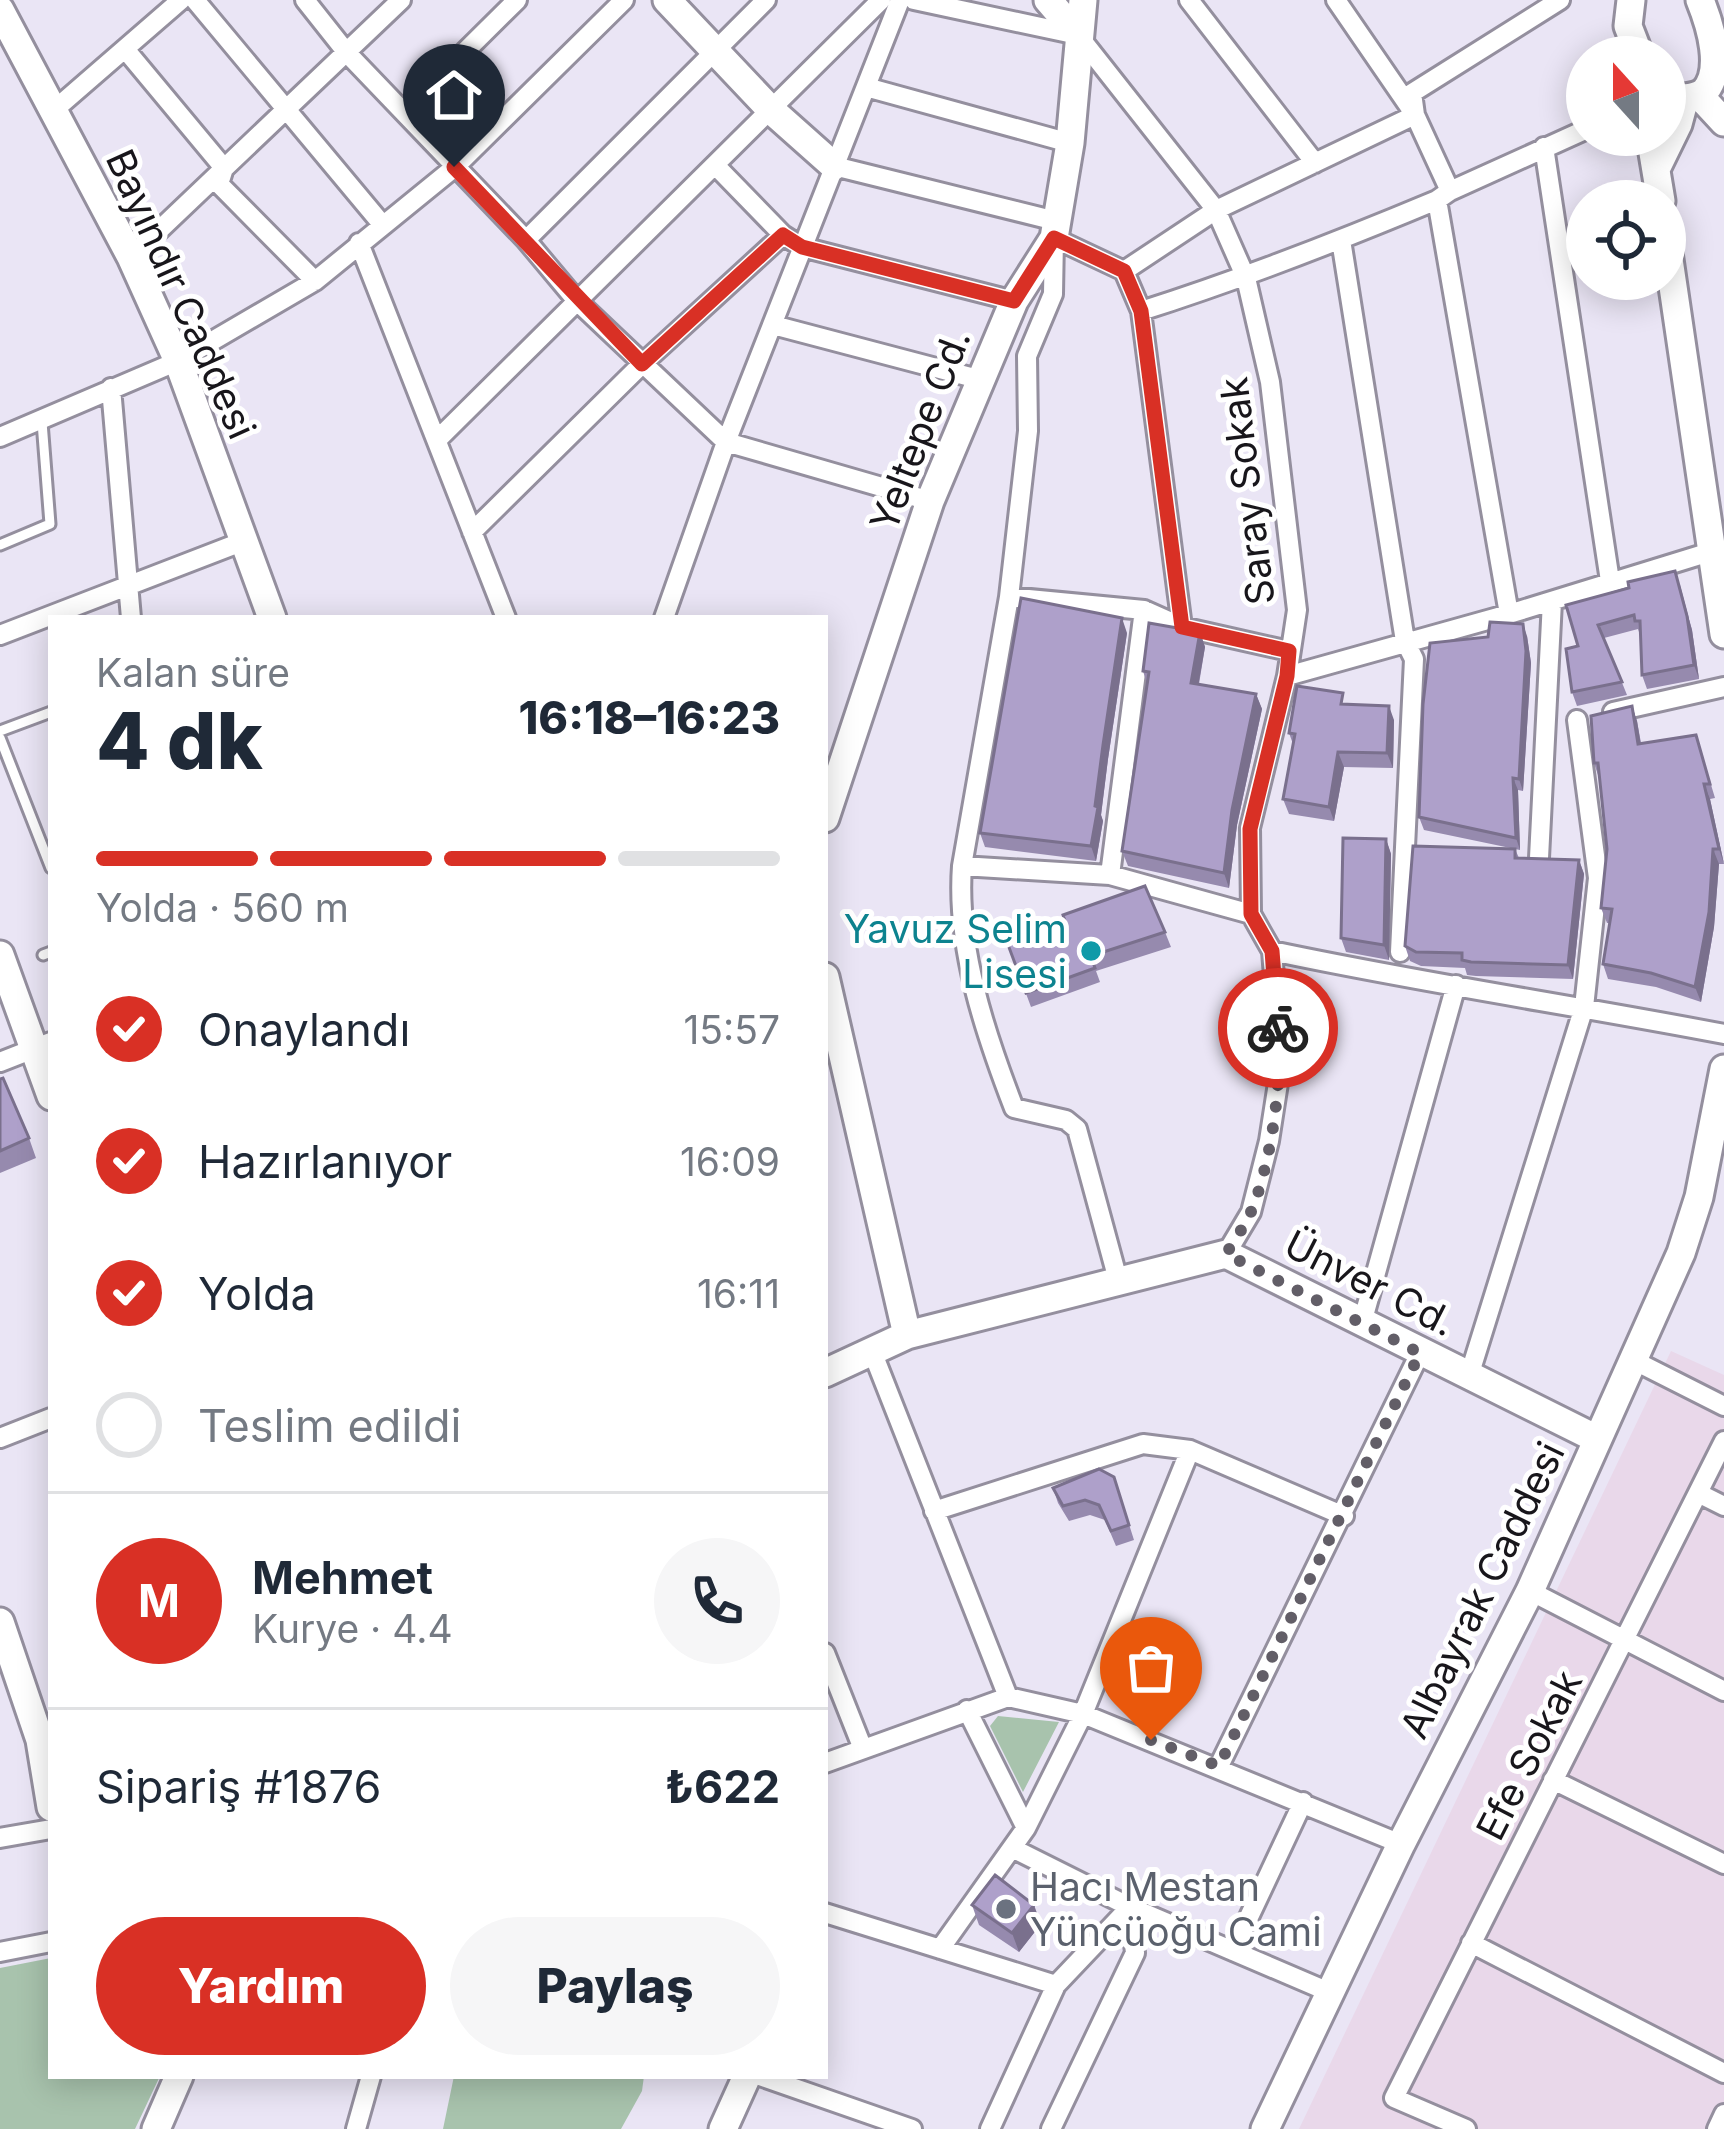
<!DOCTYPE html>
<html lang="tr">
<meta charset="utf-8">
<style>
body{margin:0;font-family:Inter,sans-serif;background:#f6f6f7;color:#1f2937;height:100vh;display:flex;flex-direction:column;font-size:45px;white-space:nowrap}
*{box-sizing:border-box;margin:0}
p{font-size:39px;color:#747a83}
.icon{flex:none;width:66px;height:66px;fill:none;stroke:currentColor;stroke-width:2;stroke-linecap:round;stroke-linejoin:round}
.map{position:relative;flex:1;overflow:hidden}
.details{position:absolute;left:48px;top:615px;width:780px;height:1464px;display:flex;flex-direction:column;background:#fff;border-radius:0px;box-shadow:0 6px 30px #0003}
.details>*{flex:none}
.needle{width:78px;rotate:339deg}
.tools{position:absolute;left:1566px;top:36px;display:grid;gap:24px}
.tools a{display:grid;place-items:center;width:120px;height:120px;border-radius:50%;background:#fff;box-shadow:0 6px 30px #0003;font-size:60px}
.pin{position:absolute;display:grid;place-items:center;width:102px;height:102px;color:#fff;margin:-123px -51px;border-radius:50% 50% 50% 0;rotate:-45deg;box-shadow:0 0 12px #0007}
.pin .icon{rotate:45deg}
.courier{position:absolute;display:grid;place-items:center;width:120px;height:120px;margin:-60px;border:9px solid #d93025;border-radius:50%;background:#fff;color:#222;box-shadow:0 3px 15px #0007}
.headline em{font-style:normal;font-weight:800}
.headline div{display:flex;flex-direction:column-reverse}
.headline{display:flex;align-items:center;justify-content:space-between;height:204px;padding:0 48px}
h1{font-size:78px;font-weight:800;line-height:90px}
.bar{display:grid;grid-template-columns:repeat(4,1fr);gap:18px 12px;align-content:center;height:144px;padding:0 48px}
.bar i{height:15px;border-radius:9px;background:#e0e1e3}
.bar .current{background:#d93025}
.bar p{grid-column:span 4}
.line{display:flex;align-items:center;gap:30px;padding:0 48px;border-top:3px solid #e0e1e3}
.line div{flex:1}
.round{display:grid;place-items:center;flex:none;width:126px;height:126px;border-radius:63px;background:#f6f6f7}
ol{padding:0 48px;list-style:none}
li{display:flex;align-items:center;gap:36px;height:132px}
li p{margin-inline-start:auto}
li .icon{padding:12px;border-radius:50%;background:#d93025;color:#fff;stroke-width:4}
li:last-child{color:#747a83}
li i{width:66px;height:66px;border:6px solid #e0e1e3;border-radius:50%}
.button{display:flex;gap:24px;margin-top:auto;padding:24px 48px}
.button a{flex:1;height:138px;border-radius:72px;background:#d93025;color:#fff;font-size:48px;font-weight:800;line-height:138px;text-align:center}
.button a+a{background:#f6f6f7;color:#1f2937}
.map>svg:first-child{display:block}
</style>
<div class="map">
<svg width="1724" height="2129" viewBox="0 0 1724 2129">
<rect width="100%" height="100%" fill="#eae5f5"/>
<!-- industrial -->
<path fill="#e9d8ea" d="M1671 1351 1724 1375V2129H1299Z"/>
<!-- green -->
<path fill="#a8c3ad" d="M998 1716 1059 1722 1023 1792 990 1726Z
M51 1958V2076H160L135 2129H0V1968Z
M454 2076H644L642 2091 621 2129H443Z"/>
<g fill="none" stroke-linecap="round" stroke-linejoin="round">
<defs>
<path id="lane" d="M0 545 50 524 42 422
M0 731 51 712
M0 738 51 868
M43 955 51 952"/>
<path id="street" d="M195 0 381 223
M305 0 347 53 526 240 577 301 726 442 930 501
M914 0 1078 35 1216 210 1246 278 1270 382 1297 610 1287 676 1250 828 1251 914 1272 951 1281 1064 1269 1141 1251 1212 1226 1254
M1189 0 1315 163
M1336 0 1415 115 1450 191
M125 49 224 168 219 184 315 281
M866 87 1070 143
M53 111 181 0
M404 112 517 0
M1544 147 1610 581
M715 165 783 235 802 247 1014 301
M834 166 1056 221
M1437 200 1509 614
M526 240 766 0
M1341 240 1405 641 1414 659 1400 952
M359 243 506 618
M131 257 401 0
M1124 271 1216 210 1415 115 1412 93 1560 0
M1141 311 1182 627
M773 325 978 379
M111 388 131 618
M0 437 178 361 315 281 455 167 624 0
M437 440 881 0
M472 532 642 364 783 235
M1009 597 1144 610 1182 627 1289 651
M664 618 726 442 900 0
M0 635 244 541
M1287 676 1509 614 1710 552
M1613 712 1724 687
M1539 858 1552 601
M962 866 1110 875 1251 914
M1110 875 1144 610
M1272 951C1422 983 1573 1005 1724 1034
M0 1062 51 1042
M1118 1280 1077 1129 1066 1120 1014 1108C985 1033 956 947 962 866L1009 597 1028 431 1027 356 1053 294 1054 238 1124 271 1141 311C1242 279 1339 241 1437 200L1450 191 1587 129
M1362 1323 1456 985
M872 1351 1008 1697
M1633 1360 1724 1406
M1469 1376 1584 1007 1598 878 1577 720
M0 1438 51 1418
M1698 1493 1724 1506
M934 1511 1143 1444 1190 1450 1344 1516
M1530 1591 1724 1691
M825 1653 863 1749
M967 1710 1026 1828
M825 1763 1008 1697 1083 1714 1401 1844
M1219 1766 1420 1353
M1553 1780 1724 1864
M0 1838 51 1829
M1012 1848 1130 1907 1329 1992
M825 1913 1056 1985
M1471 1943 1724 2073
M940 1949 1026 1828 1083 1714 1190 1450
M1233 1951 1303 1802
M0 1952 51 1942
M760 2076 912 2129
M356 2129 371 2076
M990 2129 1056 1985 1130 1907
M1051 2129 1135 1953 1130 1907
M1466 2129 1394 2098 1724 1441
M1717 2129 1724 2114"/>
<path id="secondary" d="M667 0 770 109 834 166
M1048 0 1078 35
M1631 0 1628 26 1640 57
M0 10 131 257 178 361 272 618
M1665 93C1679 99 1691 100 1704 92 1724 71 1711 27 1700 0
M1699 95 1724 122
M1650 135 1661 201
M1656 169 1678 124 1685 98
M1665 232 1724 634
M825 818 930 501 1014 301 1054 238 1070 143 1083 0
M0 955 51 1096
M825 977 907 1335
M825 1373 907 1335 1226 1254 1597 1439
M0 1622 40 1740 51 1807
M156 2129 179 2076
M723 2129 747 2076
M1265 2129 1401 1844 1530 1591 1681 1253 1699 1197 1724 1069"/>
</defs>
<!-- lane casing -->
<use href="#lane" stroke="#948f9e" stroke-width="15"/>
<!-- street casing -->
<use href="#street" stroke="#948f9e" stroke-width="24"/>
<!-- secondary casing -->
<use href="#secondary" stroke="#948f9e" stroke-width="33"/>
<!-- lane -->
<use href="#lane" stroke="#fff" stroke-width="9"/>
<!-- street -->
<use href="#street" stroke="#fff" stroke-width="18"/>
<!-- secondary -->
<use href="#secondary" stroke="#fff" stroke-width="27"/>
</g>
<!-- wall -->
<path fill="#968aae" d="M1680 585 1692 630 1699 679 1647 689 1642 675 1640 635 1638 629 1604 638 1627 695 1577 706 1572 692 1578 646 1566 605Z
M1200 632 1205 647 1199 684 1256 694 1262 709 1237 825 1229 888 1128 866 1122 851 1147 684 1143 671Z
M1127 633 1108 759 1101 815 1103 821 1096 861 985 847 980 833Z
M1527 636 1531 663 1523 791 1518 790 1520 850 1424 830 1419 817Z
M1347 704 1394 720 1393 768 1344 767 1334 821 1289 814 1283 799 1293 744 1289 733Z
M1632 706 1637 721 1641 743 1696 735 1715 798 1710 799 1724 864H1719L1714 927 1701 1002 1656 987 1608 979 1603 964 1609 923H1607L1601 908 1607 849 1599 778 1594 763Z
M1386 839 1391 854 1389 960 1346 952 1341 938Z
M1515 849 1519 858 1579 860 1584 874 1573 979 1476 976 1467 975 1465 968 1421 966 1410 961 1405 946Z
M1165 932 1171 947 1096 971 1100 982 1031 1007 1007 942Z
M0 1079 29 1138 36 1158 0 1173Z
M1114 1477 1134 1540 1116 1546 1105 1520 1090 1515 1069 1521 1058 1503 1053 1488Z
M972 1905 1041 1924 1019 1952 979 1925Z"/>
<!-- shaded-wall -->
<path fill="#7a708d" d="M1675 571 1692 630 1699 679 1694 665Z
M1122 618 1127 633 1108 759 1101 815 1103 821 1096 861 1091 846 1095 806Z
M1523 624 1527 636 1531 663 1523 791 1519 779Z
M1200 632 1205 647 1196 698 1191 683Z
M1256 694 1262 709 1237 825 1229 888 1224 873 1232 810Z
M1389 706 1394 720 1393 768 1387 753Z
M1632 706 1637 721 1643 758 1638 744Z
M1338 752 1344 767 1334 821 1329 807Z
M1513 778 1518 790 1520 850 1516 838Z
M1704 784 1710 799 1724 864 1719 849Z
M1386 839 1391 854 1389 960 1384 945Z
M1713 849 1719 864 1714 927 1701 1002 1695 987Z
M1579 860 1584 874 1573 979 1568 965Z
M1034 1905 1041 1924 1019 1952 1012 1933Z"/>
<!-- building -->
<path fill="#aea0ca" stroke="#7a708d" stroke-width="3" d="M1675 571 1687 616 1694 665 1642 675 1640 621H1635L1634 615 1598 625 1622 682 1572 692 1566 649 1578 646 1566 605 1629 588 1628 582Z
M1021 598 1122 618 1103 745 1095 806 1098 807 1091 846 980 833Z
M1490 622 1523 624 1526 651 1519 779 1513 778 1516 838 1419 817 1423 704 1430 643 1488 637Z
M1149 623 1200 632 1191 683 1256 694 1232 810 1224 873 1122 851 1149 672 1143 671Z
M1297 686 1343 693 1341 704 1389 706 1387 753 1338 752 1329 807 1283 799 1295 734 1289 733Z
M1632 706 1638 744 1696 735 1710 784H1704L1719 849H1713L1709 912 1695 987 1651 973 1603 964 1612 909 1601 908 1607 849 1598 763H1594L1591 716Z
M1343 838 1386 839 1384 945 1341 938Z
M1413 846 1515 849V858L1579 860 1568 965 1471 962 1462 960V953L1416 952 1405 946Z
M1145 886 1165 932 1091 956 1095 968 1026 993 1007 942 1065 921 1063 915Z
M3 1078 29 1138 0 1151V1079Z
M1099 1469 1114 1477 1129 1525 1111 1531 1099 1505 1085 1500 1063 1506 1053 1488Z
M995 1875 1034 1905 1012 1933 972 1905Z"/>
<g fill="none" stroke-linecap="round" stroke-linejoin="round">
<!-- done -->
<path stroke="#625e67" stroke-width="12" stroke-dasharray="0 21.6" d="M1151 1740 1219 1766 1420 1353 1226 1254C1234 1241 1244 1227 1250 1214 1271 1167 1283 1078 1278 1028"/>
<!-- route -->
<path stroke="#d93025" stroke-width="15" d="M454 167 642 364 783 235 802 247 1014 301 1054 238 1124 271 1141 311 1182 627 1289 651 1287 676 1250 829 1251 914 1272 951 1278 1028"/>
</g>
<!-- markers -->
<circle fill="#0f9aa8" stroke="#fff" stroke-width="4.5" cx="1091" cy="951" r="12"/>
<circle fill="#6b7280" stroke="#fff" stroke-width="4.5" cx="1006" cy="1909" r="12"/>
<g text-anchor="middle" stroke-width="10" stroke-linejoin="round" paint-order="stroke">
<!-- street labels -->
<g font-size="39" fill="#18161b" stroke="#fff">
<text transform="translate(181 294) rotate(66)" y="14">Bayındır Caddesi</text>
<text transform="translate(920 430) rotate(-69)" y="14">Yeltepe Cd.</text>
<text transform="translate(1247 491) rotate(-97)" y="14">Saray Sokak</text>
<text transform="translate(1370 1283) rotate(27)" y="14">Ünver Cd.</text>
<text transform="translate(1482 1590) rotate(-64)" y="14">Albayrak Caddesi</text>
<text transform="translate(1529 1755) rotate(-63)" y="14">Efe Sokak</text>
</g>
<!-- culture labels -->
<g font-size="39" fill="#0d838f" stroke="#fff" text-anchor="end">
<text x="1067" y="943">Yavuz Selim<tspan x="1067" dy="45">Lisesi</tspan></text>
</g>
<!-- worship labels -->
<g font-size="39" fill="#5b616d" stroke="#fff" text-anchor="start">
<text x="1030" y="1901">Hacı Mestan<tspan x="1030" dy="45">Yüncüoğu Cami</tspan></text>
</g>
</g>
</svg>
<div class="tools">
<a><svg class="needle" viewBox="-14 -14 28 28"><path d="M0-13l5 13h-10z" fill="#e53935"/><path d="M0 13l5-13h-10z" fill="#747a83"/></svg></a>
<a><svg class="icon" aria-label="locate" viewBox="0 0 24 24"><circle cx="12" cy="12" r="6"/><path d="M12 2v4M12 18v4M2 12h4M18 12h4"/></svg></a>
</div>
<div class="pin" style="left:1151px;top:1740px;background:#ea580c"><svg class="icon" aria-label="bag" viewBox="0 0 24 24"><path d="M5 8h14l-1 12H6zM9 8a3 3 0 0 1 6 0"/></svg></div>
<div class="pin" style="left:454px;top:167px;background:#1f2937"><svg class="icon" aria-label="home" viewBox="0 0 24 24"><path d="M3 11l9-7 9 7M6 9v11h12V9"/></svg></div>
<div class="courier" style="left:1278px;top:1028px"><svg class="icon" aria-label="bike" viewBox="0 0 24 24"><circle cx="6" cy="16" r="4"/><circle cx="18" cy="16" r="4"/><path d="M6 16l4-8h5l3 8M10 8l3 8H6M13 5h3"/></svg></div>
<section class="details">
<div class="headline"><div><h1>4 dk</h1><p>Kalan süre</p></div><em>16:18–16:23</em></div>
<div class="bar"><i class="current"></i><i class="current"></i><i class="current"></i><i></i><p>Yolda · 560 m</p></div>
<ol>
<li><svg class="icon" aria-label="check" viewBox="0 0 24 24"><path d="M5 12l5 5 9-10"/></svg>Onaylandı<p>15:57</p></li>
<li><svg class="icon" aria-label="check" viewBox="0 0 24 24"><path d="M5 12l5 5 9-10"/></svg>Hazırlanıyor<p>16:09</p></li>
<li><svg class="icon" aria-label="check" viewBox="0 0 24 24"><path d="M5 12l5 5 9-10"/></svg>Yolda<p>16:11</p></li>
<li><i></i>Teslim edildi</li>
</ol>
<div class="line" style="height:216px"><b class="round" style="background:#d93025;color:#fff">M</b><div><b>Mehmet</b><p>Kurye · 4.4</p></div><a class="round"><svg class="icon" aria-label="phone" viewBox="0 0 24 24"><path d="M5 4h4l2 5-3 2q2 4 5 5l2-3 5 2v4C11 20 4 13 5 4z"/></svg></a></div>
<div class="line" style="height:156px"><div>Sipariş #1876</div><b>₺622</b></div>
<div class="button"><a>Yardım</a><a>Paylaş</a></div>
</section>
</div>
